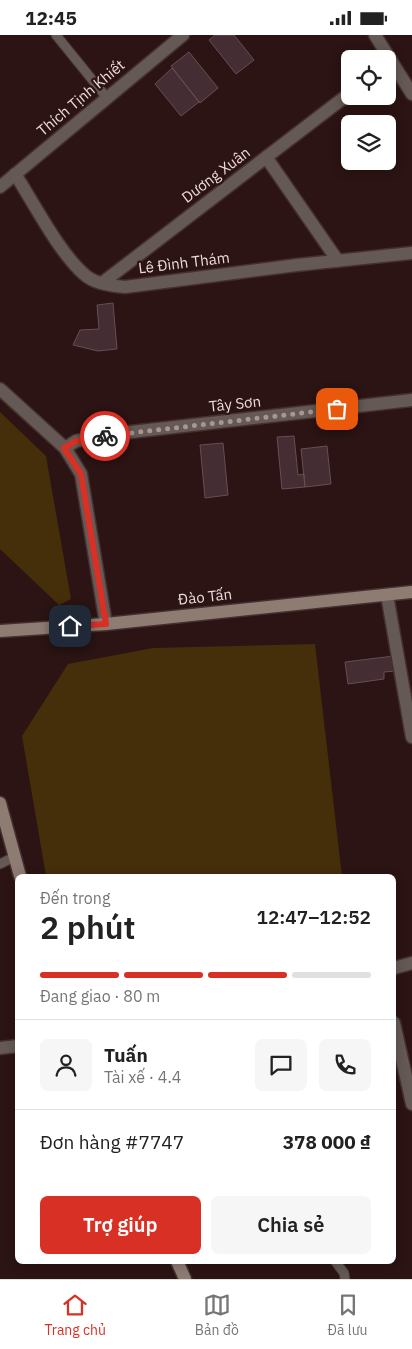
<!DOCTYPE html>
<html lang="vi">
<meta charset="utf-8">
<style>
body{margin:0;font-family:"IBM Plex Sans",sans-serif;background:#f6f6f6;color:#222;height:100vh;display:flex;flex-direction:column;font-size:19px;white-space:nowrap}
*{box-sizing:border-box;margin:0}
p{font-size:16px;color:#767676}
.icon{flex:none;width:28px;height:28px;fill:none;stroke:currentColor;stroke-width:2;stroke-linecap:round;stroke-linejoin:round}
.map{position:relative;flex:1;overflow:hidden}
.sheet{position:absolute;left:15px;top:839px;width:381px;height:390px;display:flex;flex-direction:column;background:#fff;border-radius:8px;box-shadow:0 2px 12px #0003}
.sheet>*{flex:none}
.fabs{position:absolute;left:341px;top:15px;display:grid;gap:10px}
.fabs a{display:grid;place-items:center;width:55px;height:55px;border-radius:8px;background:#fff;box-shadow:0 2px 12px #0003;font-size:25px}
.pin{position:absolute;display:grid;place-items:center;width:42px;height:42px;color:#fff;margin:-21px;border-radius:10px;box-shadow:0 2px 8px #0006}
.courier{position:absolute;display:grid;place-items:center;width:50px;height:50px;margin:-25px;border:4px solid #d93025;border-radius:50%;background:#fff;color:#222;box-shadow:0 1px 6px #0007}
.head em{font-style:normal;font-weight:600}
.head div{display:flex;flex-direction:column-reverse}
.head{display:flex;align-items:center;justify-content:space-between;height:85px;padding:0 25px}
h1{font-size:32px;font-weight:600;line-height:38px}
.bar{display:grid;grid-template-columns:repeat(4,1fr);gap:8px 5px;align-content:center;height:60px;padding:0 25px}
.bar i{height:6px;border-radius:4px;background:#e0e0e0}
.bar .on{background:#d93025}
.bar p{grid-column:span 4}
.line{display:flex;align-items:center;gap:12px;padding:0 25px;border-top:1px solid #e0e0e0}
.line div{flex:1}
.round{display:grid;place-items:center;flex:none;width:52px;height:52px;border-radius:8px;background:#f6f6f6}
.primary-button{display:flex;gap:10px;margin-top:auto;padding:10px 25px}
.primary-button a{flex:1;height:58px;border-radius:8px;background:#d93025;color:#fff;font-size:20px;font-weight:600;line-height:58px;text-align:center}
.primary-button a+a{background:#f6f6f6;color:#222}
.status{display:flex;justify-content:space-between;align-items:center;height:35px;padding:0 25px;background:#fff;direction:ltr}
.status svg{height:14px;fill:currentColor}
.tabs{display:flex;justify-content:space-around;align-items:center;height:70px;border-top:1px solid #e0e0e0;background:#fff;font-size:14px;color:#767676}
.tabs a{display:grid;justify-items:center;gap:2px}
.tabs .on{color:#d93025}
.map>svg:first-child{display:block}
</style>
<div class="status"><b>12:45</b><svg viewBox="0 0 49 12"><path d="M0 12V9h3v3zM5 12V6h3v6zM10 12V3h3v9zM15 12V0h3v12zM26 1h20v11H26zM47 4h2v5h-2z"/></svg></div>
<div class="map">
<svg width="412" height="1244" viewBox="0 0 412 1244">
<rect width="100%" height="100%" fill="#2b1413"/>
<!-- green -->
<path fill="#452e0a" d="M0 377 46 421 71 564 59 570 0 514Z
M315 609 342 841H46L22 701 68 629 153 613Z"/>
<!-- building -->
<path fill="#452d34" stroke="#684d55" d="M215 0H234L254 25 236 39 209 5Z
M189 17 218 53 200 68 171 31Z
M172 33 199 67 181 81 155 49Z
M113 268 117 314 98 316 73 310 80 295 99 294 97 270Z
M294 401 298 440 304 439 305 452 282 454 277 402Z
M223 408 228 460 205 463 200 410Z
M327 411 331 449 305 452 301 414Z
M394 621 396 636 384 637V644L348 649 345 627Z"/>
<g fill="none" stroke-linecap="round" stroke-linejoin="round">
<defs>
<path id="lane" d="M56 0 107 63
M0 829 14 822
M335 1226 344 1238 345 1244"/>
<path id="street" d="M375 0 412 59
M266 122 338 226
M15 139C34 168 59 218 85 240 95 249 112 251 125 252L297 230 412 218
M0 152 183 0
M102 248 350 58
M0 354 65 413 81 439 106 589
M65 413 76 406 113 399 412 365
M387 560 412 702
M394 933 412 928
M394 988 412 1069
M0 1013 18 1011"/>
<path id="secondary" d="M0 596 106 589 412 557
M0 768 20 841
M177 1226 185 1244"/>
</defs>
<!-- lane casing -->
<use href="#lane" stroke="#46302f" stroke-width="11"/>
<!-- street casing -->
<use href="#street" stroke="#46302f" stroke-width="15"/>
<!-- secondary casing -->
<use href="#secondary" stroke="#46302f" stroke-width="15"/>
<!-- lane -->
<use href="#lane" stroke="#645954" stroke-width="9"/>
<!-- street -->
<use href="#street" stroke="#645954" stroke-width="12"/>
<!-- secondary -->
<use href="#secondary" stroke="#8e7c73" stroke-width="12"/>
</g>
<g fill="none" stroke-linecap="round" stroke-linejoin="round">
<!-- done -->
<path stroke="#a89594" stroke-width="5" stroke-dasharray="0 9" d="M105 401 337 374"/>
<!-- route -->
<path stroke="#d93025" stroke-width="6" d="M70 591 106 589 81 439 64 413 76 406 105 401"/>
</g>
<g text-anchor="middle" stroke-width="4.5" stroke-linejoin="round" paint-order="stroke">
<!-- street labels -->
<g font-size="15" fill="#ecdbd9" stroke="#2b1413">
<text transform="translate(81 63) rotate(-40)" y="5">Thích Tịnh Khiết</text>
<text transform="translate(216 140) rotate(-37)" y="5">Dương Xuân</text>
<text transform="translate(184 228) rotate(-7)" y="5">Lê Đình Thám</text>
<text transform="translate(235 369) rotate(-6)" y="5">Tây Sơn</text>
<text transform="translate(205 562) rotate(-6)" y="5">Đào Tấn</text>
</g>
</g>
</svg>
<div class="fabs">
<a><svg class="icon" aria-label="locate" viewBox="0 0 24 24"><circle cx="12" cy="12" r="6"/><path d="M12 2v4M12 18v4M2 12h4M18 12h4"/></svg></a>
<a><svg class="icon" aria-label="layers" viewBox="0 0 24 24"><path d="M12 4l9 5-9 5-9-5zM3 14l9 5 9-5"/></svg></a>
</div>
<div class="pin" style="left:337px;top:374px;background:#ea580c"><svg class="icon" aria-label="bag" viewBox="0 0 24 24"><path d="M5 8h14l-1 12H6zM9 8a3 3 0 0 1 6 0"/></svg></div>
<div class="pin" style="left:70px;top:591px;background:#1f2937"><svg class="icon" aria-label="home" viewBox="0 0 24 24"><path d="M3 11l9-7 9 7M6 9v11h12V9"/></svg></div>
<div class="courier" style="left:105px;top:401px"><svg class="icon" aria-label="bike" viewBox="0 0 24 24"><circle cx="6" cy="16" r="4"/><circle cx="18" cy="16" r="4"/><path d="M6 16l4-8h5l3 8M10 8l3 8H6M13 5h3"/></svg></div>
<section class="sheet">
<div class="head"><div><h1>2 phút</h1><p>Đến trong</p></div><em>12:47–12:52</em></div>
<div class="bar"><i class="on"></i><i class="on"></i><i class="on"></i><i></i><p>Đang giao · 80 m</p></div>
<div class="line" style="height:90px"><a class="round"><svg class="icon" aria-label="person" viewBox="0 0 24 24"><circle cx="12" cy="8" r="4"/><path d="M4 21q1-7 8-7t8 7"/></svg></a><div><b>Tuấn</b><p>Tài xế · 4.4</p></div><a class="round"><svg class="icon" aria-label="chat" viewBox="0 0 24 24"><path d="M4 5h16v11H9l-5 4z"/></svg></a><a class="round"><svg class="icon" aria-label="phone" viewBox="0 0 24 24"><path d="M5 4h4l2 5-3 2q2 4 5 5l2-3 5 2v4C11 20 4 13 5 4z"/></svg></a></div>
<div class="line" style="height:65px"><div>Đơn hàng #7747</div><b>378 000 ₫</b></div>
<div class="primary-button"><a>Trợ giúp</a><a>Chia sẻ</a></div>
</section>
</div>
<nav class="tabs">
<a class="on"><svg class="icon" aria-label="home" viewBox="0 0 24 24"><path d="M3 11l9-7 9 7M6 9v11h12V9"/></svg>Trang chủ</a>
<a><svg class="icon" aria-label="map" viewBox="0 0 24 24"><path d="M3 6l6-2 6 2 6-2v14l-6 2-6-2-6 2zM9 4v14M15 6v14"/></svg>Bản đồ</a>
<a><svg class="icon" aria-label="saved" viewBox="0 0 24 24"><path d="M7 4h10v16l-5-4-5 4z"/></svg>Đã lưu</a>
</nav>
